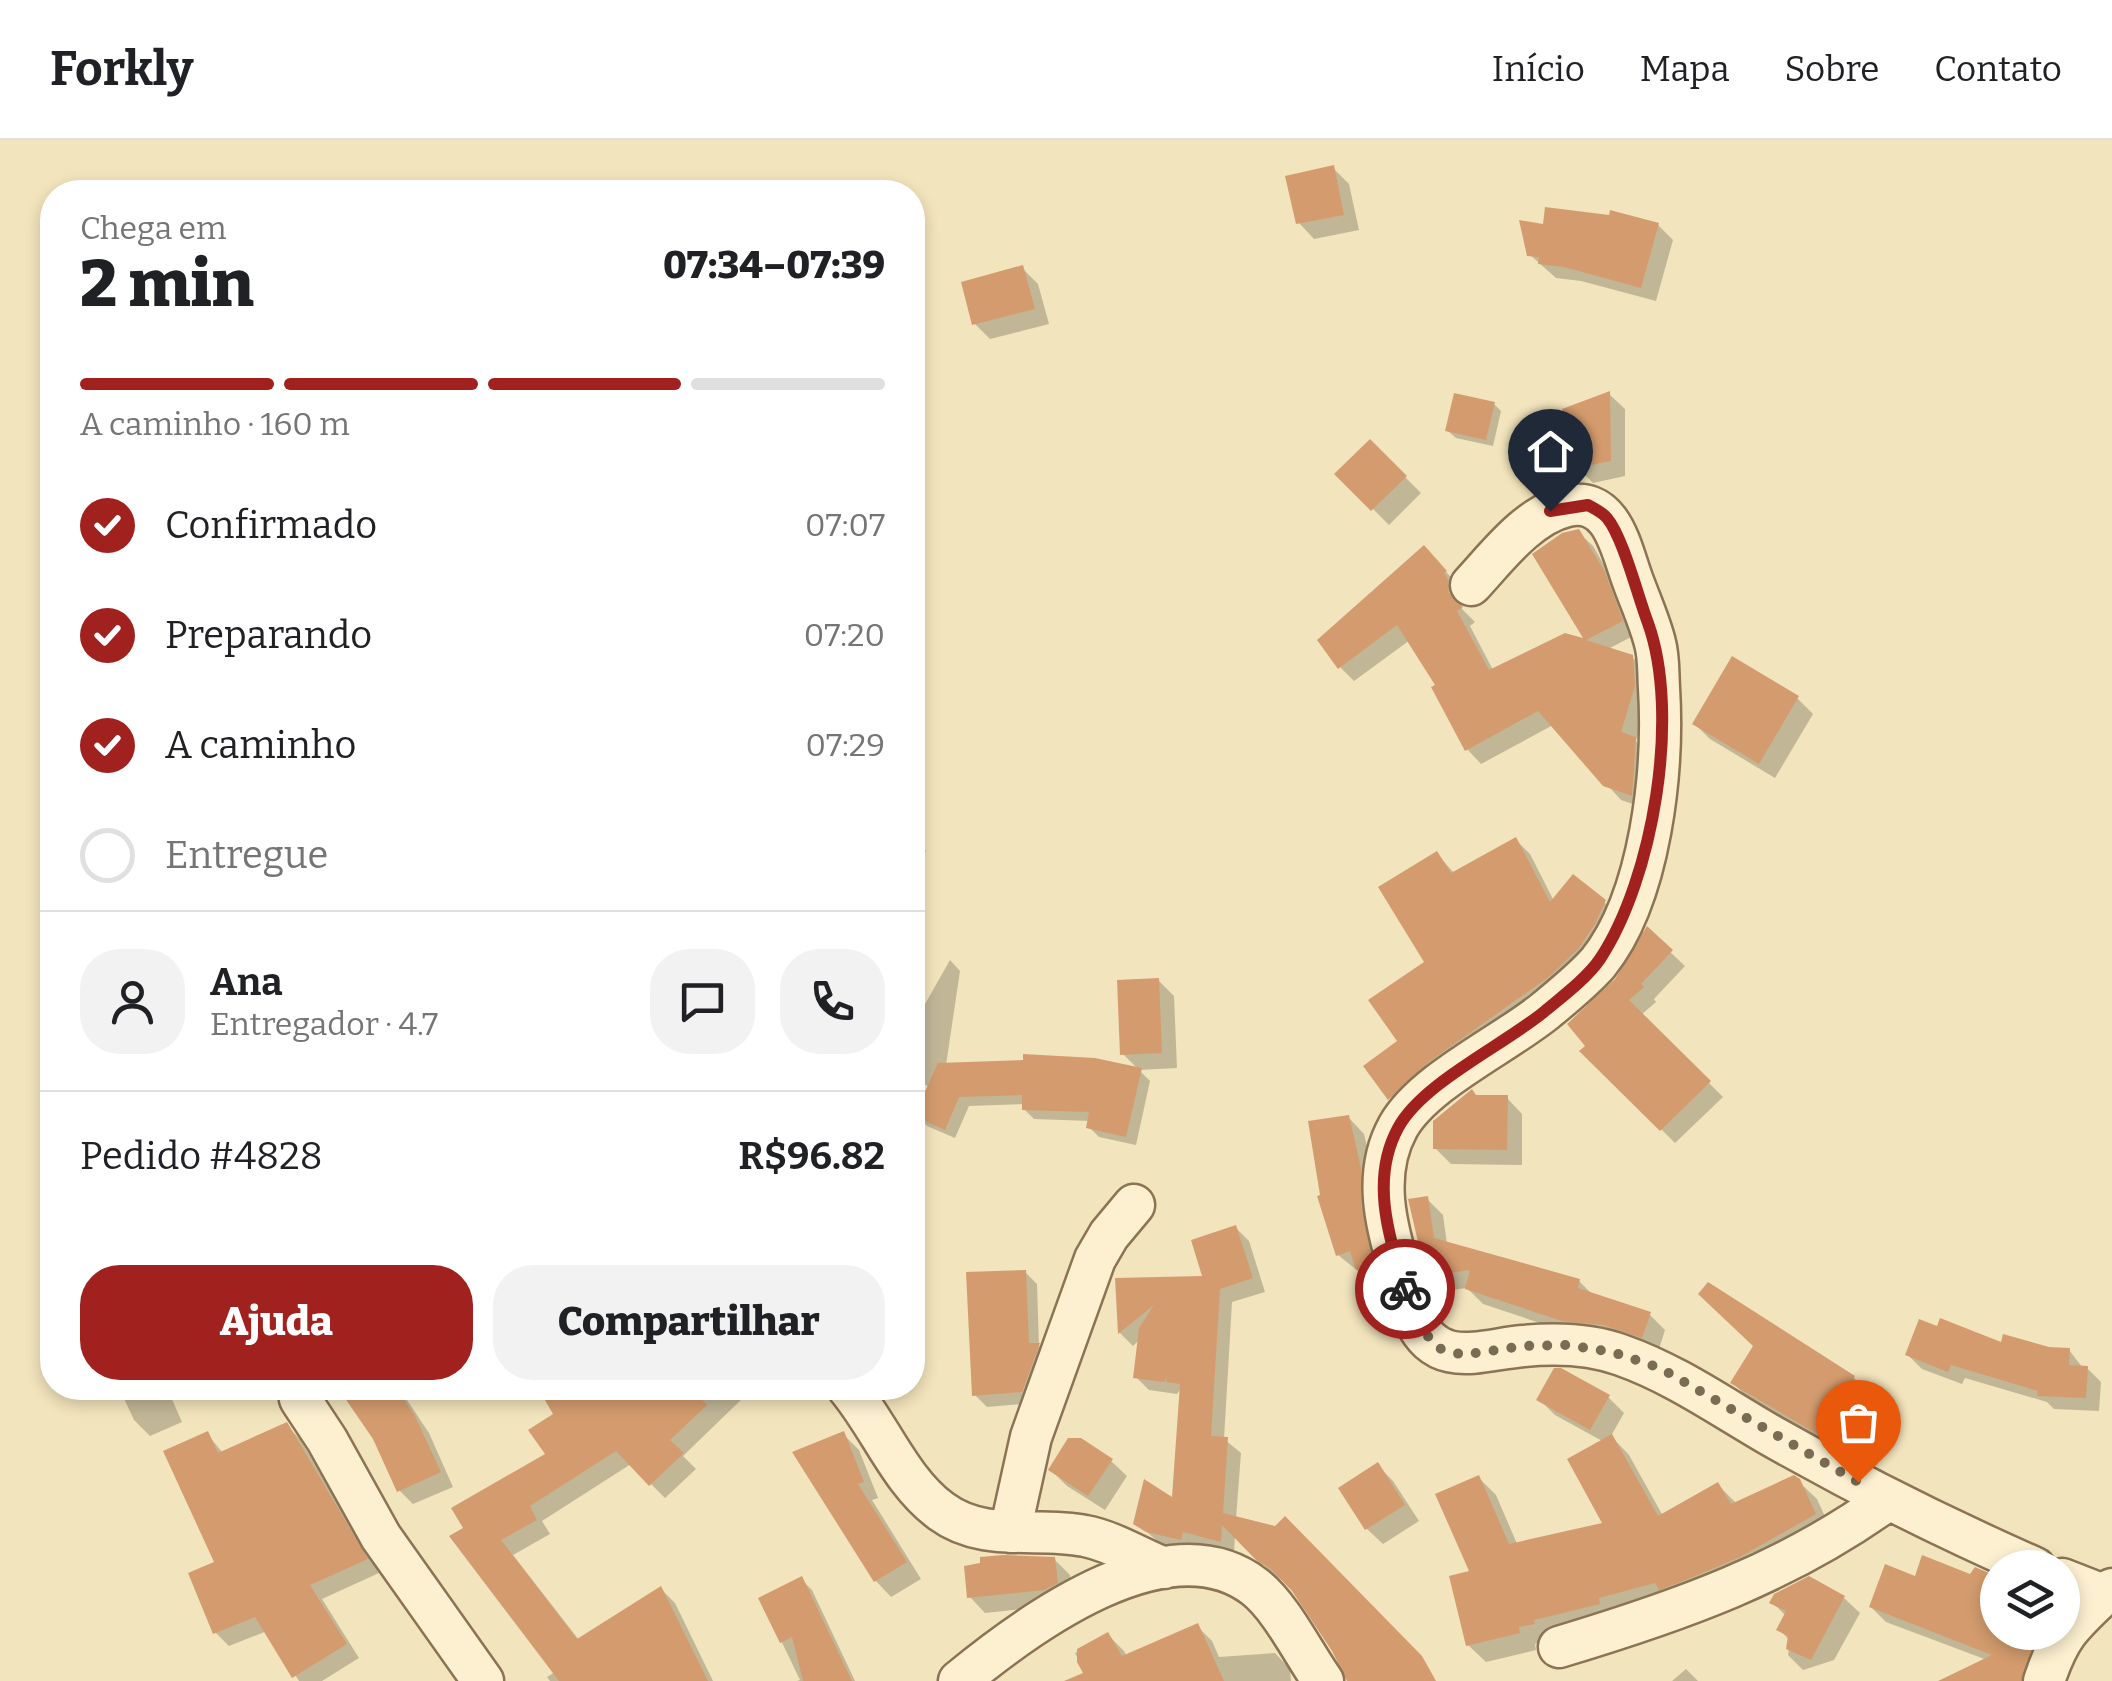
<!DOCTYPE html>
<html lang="pt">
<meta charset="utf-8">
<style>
body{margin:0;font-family:Bitter,serif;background:#f2f2f2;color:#202124;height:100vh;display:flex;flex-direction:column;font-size:38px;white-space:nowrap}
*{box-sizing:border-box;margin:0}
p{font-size:32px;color:#757577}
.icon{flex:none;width:55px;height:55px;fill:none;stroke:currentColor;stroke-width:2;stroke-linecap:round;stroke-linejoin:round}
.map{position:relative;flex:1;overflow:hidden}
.panel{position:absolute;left:40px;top:40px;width:885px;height:1220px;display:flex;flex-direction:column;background:#fff;border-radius:40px;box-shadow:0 5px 15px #0003}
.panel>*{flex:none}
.buttons{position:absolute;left:1980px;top:1410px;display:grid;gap:20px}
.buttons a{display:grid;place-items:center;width:100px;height:100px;border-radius:50%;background:#fff;box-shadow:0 5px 15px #0003;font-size:50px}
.pin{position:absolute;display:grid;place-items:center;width:85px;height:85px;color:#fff;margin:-102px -42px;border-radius:50% 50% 50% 0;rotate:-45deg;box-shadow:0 0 10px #0007}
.pin .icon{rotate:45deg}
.courier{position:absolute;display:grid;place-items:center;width:100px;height:100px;margin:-50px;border:8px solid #a0211e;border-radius:50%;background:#fff;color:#222;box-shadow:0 2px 12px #0007}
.head em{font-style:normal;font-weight:800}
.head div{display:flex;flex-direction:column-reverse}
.head{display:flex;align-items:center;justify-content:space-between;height:170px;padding:0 40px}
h1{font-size:65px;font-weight:800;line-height:75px}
.bar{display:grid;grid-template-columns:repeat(4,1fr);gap:15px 10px;align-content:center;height:120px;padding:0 40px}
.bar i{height:12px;border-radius:8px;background:#e0e0e0}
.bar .active{background:#a0211e}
.bar p{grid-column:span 4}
.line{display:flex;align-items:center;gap:25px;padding:0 40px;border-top:2px solid #e0e0e0}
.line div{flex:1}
.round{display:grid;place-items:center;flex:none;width:105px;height:105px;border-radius:40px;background:#f2f2f2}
ol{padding:0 40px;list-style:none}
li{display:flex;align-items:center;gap:30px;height:110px}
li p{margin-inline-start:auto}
li .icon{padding:10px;border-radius:50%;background:#a0211e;color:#fff;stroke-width:4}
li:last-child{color:#757577}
li i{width:55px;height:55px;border:5px solid #e0e0e0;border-radius:50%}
.button{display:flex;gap:20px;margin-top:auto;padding:20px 40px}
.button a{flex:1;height:115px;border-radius:40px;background:#a0211e;color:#fff;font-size:40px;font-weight:800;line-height:115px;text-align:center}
.button a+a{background:#f2f2f2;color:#202124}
header{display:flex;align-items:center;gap:60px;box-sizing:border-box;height:140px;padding:0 50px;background:#fff;border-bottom:2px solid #e0e0e0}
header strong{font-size:48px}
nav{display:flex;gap:55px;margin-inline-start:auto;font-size:35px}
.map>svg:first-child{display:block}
</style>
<header>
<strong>Forkly</strong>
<nav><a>Início</a><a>Mapa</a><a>Sobre</a><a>Contato</a></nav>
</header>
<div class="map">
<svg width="2112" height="1541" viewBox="0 0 2112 1541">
<rect width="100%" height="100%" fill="#f2e4bc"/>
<!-- shadow -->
<path fill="#0003" d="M1333 28 1349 44 1359 90 1314 99 1299 83Z
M1658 85 1673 100 1656 161 1581 141 1556 138 1529 114 1545 86Z
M1022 128 1038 144 1049 184 990 199 974 183Z
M1609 254 1625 269V336L1593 343 1577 327Z
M1494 264 1501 271 1493 306 1456 298 1448 291Z
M1370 302 1421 353 1389 385 1338 334Z
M1578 392 1593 406 1618 449 1635 495 1608 509 1632 517 1647 532 1648 561 1636 601 1649 614 1645 668 1621 660 1553 585 1481 624 1467 609 1438 546 1410 500 1354 541 1340 527 1437 422 1459 446 1462 469 1475 482 1470 486 1493 530 1588 503 1535 415Z
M1797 558 1813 574 1775 638 1710 599 1695 584Z
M912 697 926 711 912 730Z
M1516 700 1530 714 1554 761 1604 762 1618 776 1593 822 1404 972 1367 927 1400 902 1428 823 1437 714 1455 734Z
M1647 790 1685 826 1654 859 1656 862 1641 875 1723 957 1675 1003 1583 911 1588 906 1617 841Z
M950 820 960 831 946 925 1139 930 1123 914 1158 840 1174 856 1177 928 1139 930 1150 941 1136 1005 1099 997 1089 987 1090 981 1034 979 1024 969 1025 964 969 966 955 998 927 986 917 976 930 947 912 938V887Z
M1478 958H1507L1522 974V1025L1451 1024 1435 1008Z
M1349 978 1364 994 1376 1045 1387 1140 1374 1144 1338 1115Z
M1427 1059 1443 1075 1447 1104 1579 1141 1594 1156 1649 1174 1665 1190 1658 1212 1579 1196 1483 1164 1467 1148 1444 1151 1428 1135Z
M1236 1088 1249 1101 1265 1152 1232 1162 1224 1299 1241 1313 1236 1379 1291 1447 1273 1434 1235 1395 1234 1414 1196 1404 1194 1412 1161 1404 1136 1383 1174 1361 1182 1247 1177 1254 1149 1250 1136 1237 1140 1199 1133 1206 1120 1193 1118 1141 1206 1138Z
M1025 1132 1037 1144 1039 1206 1050 1217 1034 1263 987 1267 975 1255Z
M2002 1205 2069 1210 2083 1228H2087L2101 1242 2099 1271 2054 1269 2047 1262 1965 1238 1962 1244 1922 1229 1908 1215Z
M1854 1238 1869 1253 1847 1288 1853 1293 1841 1312 1749 1259 1733 1243Z
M119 1248H167L182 1282 150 1296 134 1280Z
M341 1248H399L429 1293 453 1347 413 1364 399 1350 375 1298Z
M540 1248H605L611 1257 633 1263 649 1248H760L743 1258 683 1316 696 1329 665 1358 631 1324 542 1381 550 1394 513 1415 579 1500 661 1449 675 1463 713 1541H550L547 1537 555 1532 466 1389 548 1315 557 1274Z
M1608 1257 1624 1273 1611 1296 1629 1315 1663 1376 1718 1345 1737 1364 1798 1341 1817 1359 1832 1392 1535 1504 1536 1510 1486 1522 1468 1505 1479 1338 1496 1355 1518 1406 1606 1385 1604 1302 1555 1275 1540 1260Z
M286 1285 300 1299 379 1433 322 1459 359 1518 322 1541H299L267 1491 229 1506 215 1492 217 1424 207 1294 223 1313Z
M843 1294 859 1310 878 1358 872 1360 921 1439 891 1457 876 1441Z
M1111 1321 1127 1336 1105 1370 1067 1346 1051 1330Z
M1377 1325 1393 1341 1419 1381 1383 1404 1367 1389 1341 1349Z
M1054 1419 1070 1435 1072 1459 1061 1465 985 1473 970 1457Z
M801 1439 812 1450 855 1541H797L800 1540 761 1459Z
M1844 1458 1860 1473 1834 1520 1803 1530 1788 1515 1790 1501 1779 1489 1786 1476 1772 1462Z
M1871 1467 1998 1492H2062L2038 1541H1944L1987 1520 1886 1482Z
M1197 1486 1212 1501 1219 1517 1275 1513 1290 1529 1291 1541H1147Z
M1108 1495 1124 1511 1141 1541H1090L1075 1513Z
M1686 1529 1698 1541H1672Z"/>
<!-- building -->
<path fill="#d49c6e" d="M1334 25 1344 75 1296 84 1285 36Z
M1545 67 1609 75 1610 70 1659 83 1641 148 1564 127 1538 124 1539 117 1527 116 1519 80 1543 84Z
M1023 125 1035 169 972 185 961 142Z
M1610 251 1611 321 1575 328 1562 269Z
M1454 253 1495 262 1486 300 1445 291Z
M1370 299 1407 336 1371 371 1334 334Z
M1579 389 1605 432 1623 481 1586 500 1633 515 1635 546 1621 592 1636 597 1632 656 1603 646 1538 571 1465 611 1431 547 1435 545 1397 485 1338 529 1317 500 1424 405 1447 431 1444 433 1448 439 1449 453 1463 467 1457 471 1489 530 1565 493 1583 498 1532 414 1562 393Z
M1732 516 1799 556 1759 624 1692 584Z
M1516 697 1550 762 1573 734 1606 760 1595 784 1579 808 1550 836 1430 921 1388 960 1363 926 1397 901 1368 860 1424 822 1378 747 1437 711 1451 733Z
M1647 786 1673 810 1641 844 1644 847 1629 860 1711 941 1660 991 1579 911 1585 906 1567 884 1615 839Z
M1159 838 1162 913 1120 915 1117 840Z
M1023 914 1095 918 1142 928 1126 997 1086 988 1089 972 1022 970V955L959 957 945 990 914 976 938 923 1023 920Z
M1472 949 1476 955H1508L1507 1010 1433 1009V981Z
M1349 975 1361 1028V1064L1373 1124 1356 1130 1350 1111 1336 1116 1317 1056 1320 1055 1308 981Z
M1428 1056 1434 1098 1580 1139 1578 1148 1651 1172 1642 1198 1603 1185 1562 1181 1465 1149 1470 1130 1426 1136 1408 1059Z
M1236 1085 1253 1138 1220 1149 1211 1296 1228 1297 1223 1373 1275 1386 1285 1376 1422 1516 1436 1541H1347L1332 1511 1292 1451 1271 1429 1257 1421 1222 1385 1221 1402 1183 1392 1181 1400 1146 1392 1133 1384 1144 1339 1172 1357 1180 1244 1166 1242 1167 1237 1164 1242 1133 1238 1139 1188 1154 1165 1118 1194 1115 1138 1202 1136 1191 1100Z
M1026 1130 1029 1203H1040L1022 1252 972 1256 966 1132Z
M1708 1142 1855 1236 1832 1272 1839 1276 1824 1298 1730 1243 1753 1206 1698 1154Z
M1940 1178 2001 1202 2003 1194 2049 1207 2070 1208 2069 1225 2088 1226 2086 1258 2037 1256 2038 1251 1951 1225 1948 1232 1905 1215 1919 1179 1937 1186Z
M1554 1228H1561L1610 1255 1590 1290 1536 1260Z
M338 1248H396L415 1276 441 1332 397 1352 373 1299Z
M538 1248H691L707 1265 670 1300 684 1313 649 1346 616 1311 530 1366 537 1380 501 1400 577 1499 661 1446 708 1541H559L449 1396 463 1388 451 1368 545 1314 528 1290 553 1274Z
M287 1282 368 1419 310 1445 347 1504 292 1538 255 1477 213 1494 188 1433 214 1422 163 1311 208 1291 218 1313Z
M844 1291 864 1342 858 1344 907 1422 874 1442 792 1312Z
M1612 1294 1658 1376 1718 1342 1731 1364 1794 1335 1800 1339 1816 1374 1740 1417 1681 1442 1659 1450 1655 1443 1599 1458 1600 1464 1534 1480 1535 1484 1519 1487 1520 1493 1466 1506 1449 1436 1469 1431 1435 1354 1479 1335 1509 1404 1602 1383 1567 1319Z
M1068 1298H1081L1113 1319 1088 1356 1048 1330Z
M1378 1322 1405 1365 1365 1390 1338 1348Z
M1003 1415 1055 1417 1058 1443 1044 1450 967 1458 964 1426 980 1423V1417Z
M1922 1415 1970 1434 1975 1427 1998 1437V1492H2039L2021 1541H1938L1992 1515 1869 1467 1885 1424 1915 1436Z
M802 1436 852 1541H803L792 1497 780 1503 758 1458Z
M1809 1436 1845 1456 1811 1520 1786 1509 1788 1496 1776 1490 1786 1471 1769 1463 1774 1454Z
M1198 1483 1224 1541H1064L1083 1533 1077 1522V1509L1108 1492 1122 1516Z"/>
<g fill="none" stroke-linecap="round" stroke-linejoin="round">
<defs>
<path id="street" d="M1471 445C1497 417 1528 375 1567 366 1614 356 1621 411 1634 444 1641 463 1650 483 1655 503 1659 517 1658 533 1659 548 1664 630 1651 757 1598 823 1583 840 1562 857 1545 871 1503 905 1423 942 1398 987 1372 1034 1386 1087 1401 1135 1405 1149 1408 1165 1414 1178 1437 1230 1480 1210 1523 1206 1554 1203 1591 1204 1621 1215 1675 1234 1720 1266 1770 1295 1856 1344 1944 1388 2035 1428
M298 1248 300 1259 327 1300 381 1397 483 1541
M848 1248C880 1286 900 1341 941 1371 984 1403 1037 1386 1085 1396 1112 1401 1139 1418 1164 1428
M1010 1392 1031 1297 1095 1119 1109 1095 1134 1065
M2062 1439 2103 1455 2112 1449
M1559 1507C1679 1471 1787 1433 1889 1359
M959 1541C1027 1485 1168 1380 1255 1447 1281 1467 1303 1513 1323 1541
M2044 1541C2059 1496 2069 1487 2103 1455"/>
</defs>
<!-- street casing -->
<use href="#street" stroke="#8b7354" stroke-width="45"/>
<!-- street -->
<use href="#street" stroke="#fcf0d0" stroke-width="40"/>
</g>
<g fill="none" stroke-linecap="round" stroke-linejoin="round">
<!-- done -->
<path stroke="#7a6b53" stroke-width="10" stroke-dasharray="0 18" d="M1405 1149 1414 1180 1438 1208 1463 1215 1523 1206 1567 1205 1612 1212 1660 1228 1858 1342"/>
<!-- route -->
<path stroke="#a0211e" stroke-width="12" d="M1405 1149C1389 1096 1370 1040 1398 988 1422 943 1504 905 1545 871 1563 856 1587 838 1600 819 1653 739 1681 575 1648 483 1638 457 1623 397 1607 378 1602 372 1595 369 1588 365L1550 371"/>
</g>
</svg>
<div class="buttons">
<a><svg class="icon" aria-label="layers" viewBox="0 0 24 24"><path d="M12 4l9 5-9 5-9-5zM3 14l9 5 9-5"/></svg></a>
</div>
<div class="pin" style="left:1858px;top:1342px;background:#ea580c"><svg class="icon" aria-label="bag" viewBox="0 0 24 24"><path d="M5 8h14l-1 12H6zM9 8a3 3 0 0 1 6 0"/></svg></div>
<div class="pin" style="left:1550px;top:371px;background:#1f2937"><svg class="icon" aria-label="home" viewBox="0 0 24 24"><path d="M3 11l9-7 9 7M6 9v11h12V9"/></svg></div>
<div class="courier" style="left:1405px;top:1149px"><svg class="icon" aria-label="bike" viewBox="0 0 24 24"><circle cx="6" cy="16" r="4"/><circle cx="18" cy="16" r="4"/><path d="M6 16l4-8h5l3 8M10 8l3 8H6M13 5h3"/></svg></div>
<section class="panel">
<div class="head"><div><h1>2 min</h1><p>Chega em</p></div><em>07:34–07:39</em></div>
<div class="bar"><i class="active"></i><i class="active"></i><i class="active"></i><i></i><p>A caminho · 160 m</p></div>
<ol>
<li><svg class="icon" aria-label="check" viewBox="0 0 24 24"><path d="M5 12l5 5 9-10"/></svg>Confirmado<p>07:07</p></li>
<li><svg class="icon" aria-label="check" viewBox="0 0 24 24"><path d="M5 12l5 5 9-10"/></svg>Preparando<p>07:20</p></li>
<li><svg class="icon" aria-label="check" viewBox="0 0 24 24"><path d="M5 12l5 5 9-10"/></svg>A caminho<p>07:29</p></li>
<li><i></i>Entregue</li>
</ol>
<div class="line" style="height:180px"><a class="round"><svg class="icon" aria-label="person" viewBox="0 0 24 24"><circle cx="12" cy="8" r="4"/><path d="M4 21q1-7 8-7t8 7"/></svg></a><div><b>Ana</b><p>Entregador · 4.7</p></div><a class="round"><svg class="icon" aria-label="chat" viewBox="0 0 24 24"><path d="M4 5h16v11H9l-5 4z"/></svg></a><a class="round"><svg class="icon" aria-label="phone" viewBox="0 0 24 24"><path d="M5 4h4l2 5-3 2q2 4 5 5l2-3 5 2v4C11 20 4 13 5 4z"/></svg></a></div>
<div class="line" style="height:130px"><div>Pedido #4828</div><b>R$96.82</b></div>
<div class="button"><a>Ajuda</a><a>Compartilhar</a></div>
</section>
</div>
